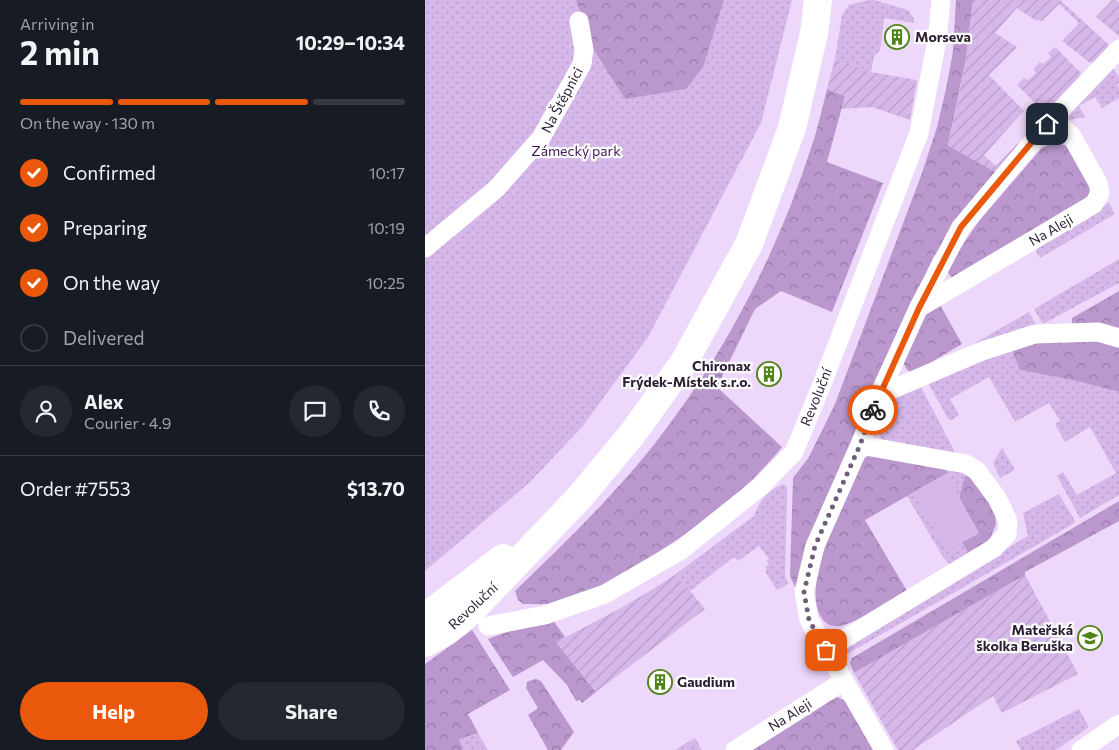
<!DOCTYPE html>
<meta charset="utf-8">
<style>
body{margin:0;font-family:Commissioner,sans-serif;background:#242831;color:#f1f3f6;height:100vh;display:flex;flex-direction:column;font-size:19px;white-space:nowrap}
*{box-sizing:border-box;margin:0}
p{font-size:16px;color:#9ea1a6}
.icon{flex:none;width:28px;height:28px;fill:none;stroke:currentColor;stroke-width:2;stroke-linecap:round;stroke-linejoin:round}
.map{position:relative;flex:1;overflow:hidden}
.side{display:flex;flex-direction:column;background:#171b24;width:425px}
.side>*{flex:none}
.pin{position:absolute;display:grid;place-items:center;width:42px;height:42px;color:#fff;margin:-21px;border-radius:10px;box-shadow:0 2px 8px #0006}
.courier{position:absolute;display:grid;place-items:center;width:50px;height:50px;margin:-25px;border:4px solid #ea580c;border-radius:50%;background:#fff;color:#222;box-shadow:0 1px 6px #0007}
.overview em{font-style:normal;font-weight:700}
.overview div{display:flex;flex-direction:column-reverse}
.overview{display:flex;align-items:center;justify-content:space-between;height:85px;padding:0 20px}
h1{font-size:32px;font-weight:700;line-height:38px}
.bar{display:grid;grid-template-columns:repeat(4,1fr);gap:8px 5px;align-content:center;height:60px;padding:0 20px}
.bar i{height:6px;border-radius:4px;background:#363941}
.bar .current{background:#ea580c}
.bar p{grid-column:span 4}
.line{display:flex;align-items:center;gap:12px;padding:0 20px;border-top:1px solid #363941}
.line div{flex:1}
.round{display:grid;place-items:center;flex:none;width:52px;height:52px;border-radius:26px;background:#242831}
ol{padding:0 20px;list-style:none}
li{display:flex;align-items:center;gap:15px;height:55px}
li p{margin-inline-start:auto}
li .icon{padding:5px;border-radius:50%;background:#ea580c;color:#fff;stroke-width:4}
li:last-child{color:#9ea1a6}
li i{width:28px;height:28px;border:2px solid #363941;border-radius:50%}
.cta{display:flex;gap:10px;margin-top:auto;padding:10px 20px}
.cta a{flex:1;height:58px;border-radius:30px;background:#ea580c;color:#fff;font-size:20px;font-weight:700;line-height:58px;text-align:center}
.cta a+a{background:#242831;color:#f1f3f6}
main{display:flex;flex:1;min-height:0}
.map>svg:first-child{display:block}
</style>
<main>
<section class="side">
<div class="overview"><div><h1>2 min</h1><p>Arriving in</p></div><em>10:29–10:34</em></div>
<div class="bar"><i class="current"></i><i class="current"></i><i class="current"></i><i></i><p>On the way · 130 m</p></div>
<ol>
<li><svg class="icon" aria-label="check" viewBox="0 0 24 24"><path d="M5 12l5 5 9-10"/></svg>Confirmed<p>10:17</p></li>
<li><svg class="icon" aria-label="check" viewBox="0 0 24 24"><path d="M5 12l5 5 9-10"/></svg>Preparing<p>10:19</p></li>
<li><svg class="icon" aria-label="check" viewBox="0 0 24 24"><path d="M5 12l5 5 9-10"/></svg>On the way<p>10:25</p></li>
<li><i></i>Delivered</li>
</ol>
<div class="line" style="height:90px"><a class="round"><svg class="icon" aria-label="person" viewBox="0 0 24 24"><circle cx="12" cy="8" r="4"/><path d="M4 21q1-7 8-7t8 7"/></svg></a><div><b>Alex</b><p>Courier · 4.9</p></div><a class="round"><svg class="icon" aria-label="chat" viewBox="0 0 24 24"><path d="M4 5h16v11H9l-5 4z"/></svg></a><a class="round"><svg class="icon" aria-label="phone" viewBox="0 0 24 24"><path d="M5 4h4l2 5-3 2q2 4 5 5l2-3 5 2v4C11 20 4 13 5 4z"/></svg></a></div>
<div class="line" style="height:65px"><div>Order #7553</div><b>$13.70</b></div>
<div class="cta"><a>Help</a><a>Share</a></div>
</section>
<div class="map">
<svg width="694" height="750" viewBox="0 0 694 750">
<defs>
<pattern id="grass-dots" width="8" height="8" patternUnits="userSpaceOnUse" patternTransform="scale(1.25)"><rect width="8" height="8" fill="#d6b7e9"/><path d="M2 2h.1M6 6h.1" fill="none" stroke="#b89dc8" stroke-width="1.8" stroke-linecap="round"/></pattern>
<pattern id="forest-crowns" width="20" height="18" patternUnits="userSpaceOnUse" patternTransform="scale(1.25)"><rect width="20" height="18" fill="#ba98ce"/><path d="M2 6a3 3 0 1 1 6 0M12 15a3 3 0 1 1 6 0" fill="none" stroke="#977ba8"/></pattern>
<pattern id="garden-furrows" width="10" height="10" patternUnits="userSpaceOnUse" patternTransform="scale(1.25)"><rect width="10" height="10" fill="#d6b7e9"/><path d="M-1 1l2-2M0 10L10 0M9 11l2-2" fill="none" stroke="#b89dc8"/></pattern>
</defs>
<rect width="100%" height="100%" fill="#edd7fa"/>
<!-- grass -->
<path fill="url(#grass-dots)" d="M0 0H367L336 123 223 337 157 427 104 483 0 571Z
M444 0H449L483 10 489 19V23L459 18 455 51 449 56 446 72 410 59 417 15 424 5Z
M685 64 694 77V83L692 84 694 88V98L677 108 670 97 654 106 660 117 644 120 645 114 640 109Z
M684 203 690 214 615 258 611 251 614 243Z
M694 259V283L618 324 609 309Z
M604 312 612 327 521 360Z
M586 348 595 370 652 381 694 392V495L655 518 632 476 638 472 652 495 691 473 665 427 640 442 630 424 635 421 624 403 590 422 564 377 525 399 534 415 527 420 523 419 501 379Z
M494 383 532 456 460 443 456 439 450 428 458 407 463 401Z
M577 448 590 470 575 478 568 463Z
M522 467 541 471 534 498 554 533 544 554 525 565 518 557 482 496 521 474Z
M359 484 362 488V498L360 576 363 584 352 590 340 571 342 570 340 567 344 564 342 561 344 559 334 546 313 561 309 557 265 591 251 574 329 516C334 501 344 489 359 484Z
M634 494 650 521 648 524 424 653H417L419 646 425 641 603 536 598 513Z
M654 709 664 727 631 750H596L591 741Z
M53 733 63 750H38L33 739Z
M270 738 277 750H250Z"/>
<!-- forest -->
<path fill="url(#forest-crowns)" d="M151 0H299L278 67 261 89 200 99 166 45Z
M531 0H548L541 58 523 145 571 172 509 256 476 326 395 512 373 593 365 576 368 478 384 457 410 404 497 173 512 127 521 89 528 51Z
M402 89 420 96 402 162 458 183 407 312 356 291 330 309 292 387 357 447C315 498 274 526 219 561 196 576 167 595 140 602 127 605 112 604 98 604L93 600 90 591C145 538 201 484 246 422 307 340 355 245 386 148 393 128 397 109 402 89Z
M631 143 642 146C652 161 671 179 663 198L530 278 526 277 522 271 524 265 554 221 616 149 623 145Z
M694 291V332L647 325V318Z
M514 303 537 344 488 373 482 370 478 362 499 312Z
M651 336 694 341V392L652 381 595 370 586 348Z
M443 456H452L522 467 521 474 440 520 482 591C468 599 428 625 415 626 407 627 400 624 396 617 375 582 422 495 437 460Z
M541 471 548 474 570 514 571 524 565 539 544 554 537 542 554 533 534 498Z
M694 501V521L600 572V575L429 673 425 663 427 658Z
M125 616 140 637 131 642 171 692 157 703 155 700 151 701 142 685 118 660 88 677 63 639Z
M47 630 85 690 43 714 53 733 34 739 38 750H0V664Z
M111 679 116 681 149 732 136 750H123L103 715 113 708 101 688 102 682 107 680Z
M412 697 423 702 451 750H322L407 698Z"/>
<!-- garden -->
<path fill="url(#garden-furrows)" d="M548 0H635L683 44 684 52 672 64 664 62 637 41 654 23 634 4 617 21 610 20 592 8 570 33 592 47 564 75 599 111 559 155 571 166 593 143 595 145 571 172 523 146 541 58Z
M687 0H691L694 3V36L671 17Z
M630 47 656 73 654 81 622 115 592 85 599 78 603 80 611 73 608 69 615 62 618 64 626 57 623 53Z
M410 59 446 72 492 80 485 120 447 107 416 109 420 96 402 89Z
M251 574 280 609 171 692 131 642C172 621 213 600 251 574Z
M600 575 653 674 577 713 568 696 488 750H473L429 673Z"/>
<!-- pitch -->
<path fill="#d6b7e9" d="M521 474 554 533 522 551 488 492Z"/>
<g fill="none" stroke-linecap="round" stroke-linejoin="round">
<!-- street -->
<path stroke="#fff" stroke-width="19" d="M0 248 71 189 116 138 157 64 159 50 154 21
M495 307 669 204 675 193 673 183 646 135 627 119
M454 395 557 351 610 334 673 332 694 338
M63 626 120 615 180 594 256 550 336 486 369 452 397 384 494 133 512 40 516 0
M401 650 569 548 582 534 583 521 572 498 552 471 541 464 435 445
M310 750 419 681
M459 750 384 620 379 592 390 546 435 445 454 395 494 307 536 227 627 119 694 49
M656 750 694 724"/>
<!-- secondary -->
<path stroke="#fff" stroke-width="28" d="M0 617 78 558
M0 643 22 631 46 611 154 498 208 433 259 362 324 244 367 128 389 33 393 0"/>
</g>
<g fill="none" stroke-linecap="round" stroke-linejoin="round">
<!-- done -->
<path stroke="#705f79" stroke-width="5" stroke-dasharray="0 9" d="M401 650 384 620 379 592 390 546 435 445 448 410"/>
<!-- route -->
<path stroke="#ea580c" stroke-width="6" d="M448 410 494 308 536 227 622 124"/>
</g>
<!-- icons -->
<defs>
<symbol id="building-ring" viewBox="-11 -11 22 22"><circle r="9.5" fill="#fff" stroke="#508419" stroke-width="1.5"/><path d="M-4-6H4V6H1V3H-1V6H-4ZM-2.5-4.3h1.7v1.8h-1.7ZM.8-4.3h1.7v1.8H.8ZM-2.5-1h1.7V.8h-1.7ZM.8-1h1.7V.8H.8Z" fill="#508419"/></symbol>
<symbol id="school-ring" viewBox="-11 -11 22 22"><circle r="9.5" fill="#fff" stroke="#508419" stroke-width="1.5"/><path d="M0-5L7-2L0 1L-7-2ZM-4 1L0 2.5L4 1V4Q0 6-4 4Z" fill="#508419"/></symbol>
</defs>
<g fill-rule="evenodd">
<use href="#building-ring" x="458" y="23" width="28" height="28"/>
<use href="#building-ring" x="330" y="360" width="28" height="28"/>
<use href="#school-ring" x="651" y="624" width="28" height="28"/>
<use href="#building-ring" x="221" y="668" width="28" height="28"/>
</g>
<g text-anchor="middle" stroke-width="4.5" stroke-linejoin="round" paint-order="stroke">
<!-- poi labels -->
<g font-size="14" font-weight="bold" fill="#2c1f34" stroke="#fff" text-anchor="start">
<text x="490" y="42">Morseva</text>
<text x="326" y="371" text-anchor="end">Chironax<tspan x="326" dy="16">Frýdek-Místek s.r.o.</tspan></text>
<text x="648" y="635" text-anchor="end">Mateřská<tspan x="648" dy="16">školka Beruška</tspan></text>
<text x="252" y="687">Gaudium</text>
</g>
<!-- street labels -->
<g font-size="14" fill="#2c1f34" stroke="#fff">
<text transform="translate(137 100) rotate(-62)" y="5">Na Štěpnici</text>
<text transform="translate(626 230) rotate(-30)" y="5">Na Aleji</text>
<text transform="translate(391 397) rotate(-68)" y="5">Revoluční</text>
<text transform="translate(48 606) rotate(-43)" y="5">Revoluční</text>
<text transform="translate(365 715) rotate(-32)" y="5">Na Aleji</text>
</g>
<!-- park labels -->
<g font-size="14" fill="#421757" stroke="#fff">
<text x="151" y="156">Zámecký park</text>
</g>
</g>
</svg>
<div class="pin" style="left:401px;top:650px;background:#ea580c"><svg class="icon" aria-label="bag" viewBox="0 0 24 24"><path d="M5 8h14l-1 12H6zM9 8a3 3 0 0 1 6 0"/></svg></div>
<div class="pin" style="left:622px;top:124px;background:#1f2937"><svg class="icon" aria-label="home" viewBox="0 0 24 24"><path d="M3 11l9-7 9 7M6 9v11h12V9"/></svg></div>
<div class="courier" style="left:448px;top:410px"><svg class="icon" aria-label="bike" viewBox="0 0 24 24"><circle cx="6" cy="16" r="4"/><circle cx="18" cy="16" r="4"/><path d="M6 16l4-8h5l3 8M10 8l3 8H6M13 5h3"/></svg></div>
</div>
</main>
